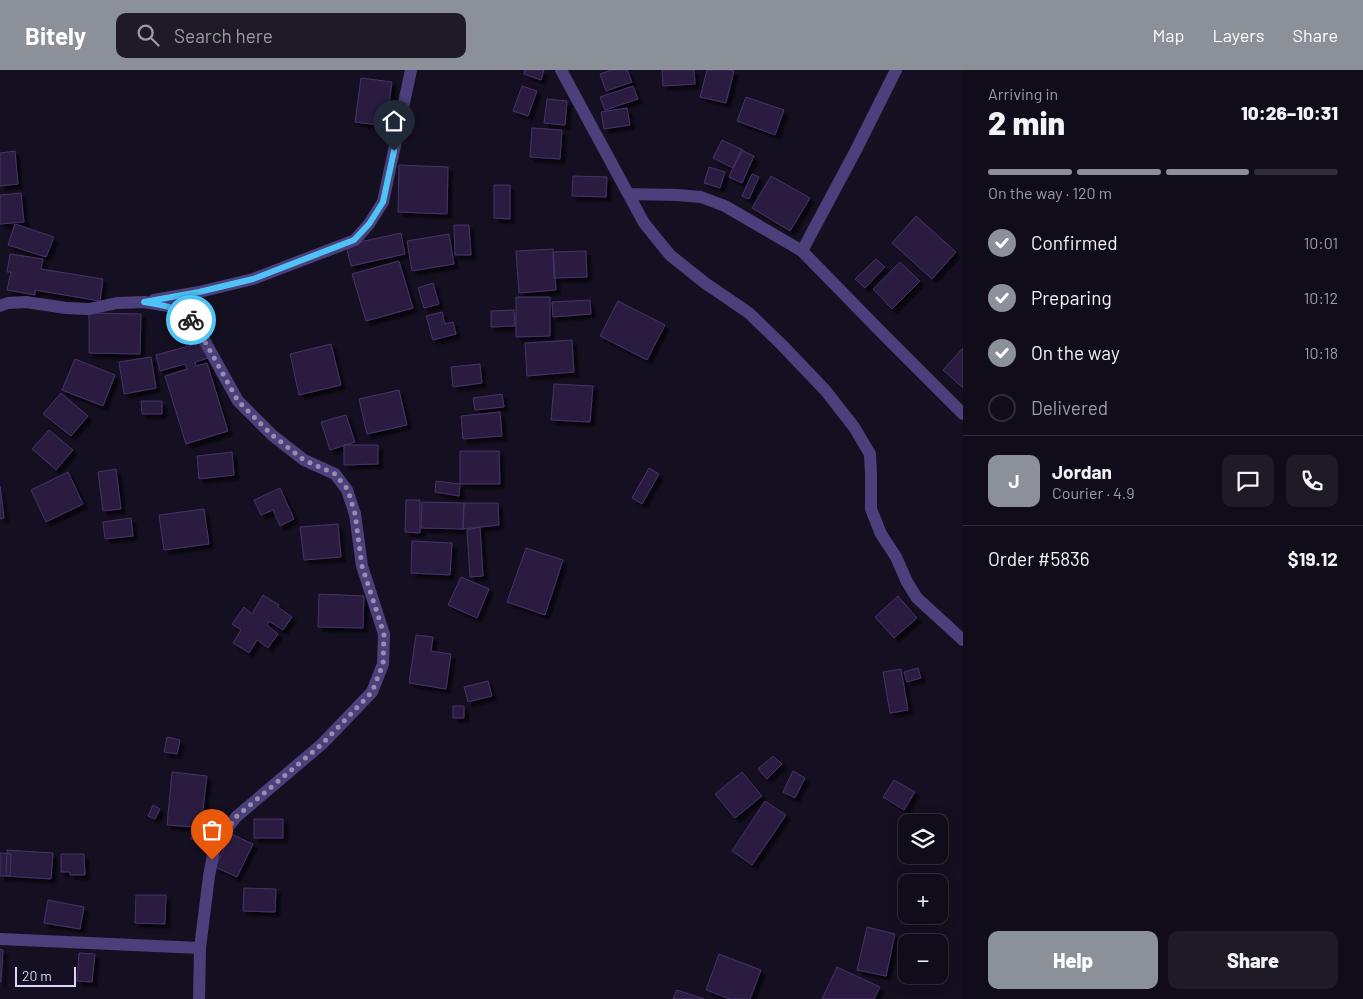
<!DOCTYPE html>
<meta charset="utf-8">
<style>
body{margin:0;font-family:Barlow,sans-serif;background:#1e1a26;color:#f1f3f6;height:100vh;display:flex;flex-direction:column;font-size:19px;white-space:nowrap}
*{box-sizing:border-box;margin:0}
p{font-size:16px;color:#9c9ba2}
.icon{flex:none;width:28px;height:28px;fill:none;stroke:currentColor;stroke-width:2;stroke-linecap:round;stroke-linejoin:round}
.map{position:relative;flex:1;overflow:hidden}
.side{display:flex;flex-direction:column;background:#100c19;width:400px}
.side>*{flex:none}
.controls{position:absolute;left:898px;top:744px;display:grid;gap:10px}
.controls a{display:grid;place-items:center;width:50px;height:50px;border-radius:10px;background:#100c19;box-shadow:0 2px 12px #0003,0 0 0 1px #302c38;font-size:25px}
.scale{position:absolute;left:15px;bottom:12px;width:61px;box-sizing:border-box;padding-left:5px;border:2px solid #ded4fa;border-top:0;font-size:14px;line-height:18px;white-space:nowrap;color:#ded4fa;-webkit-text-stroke:4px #151021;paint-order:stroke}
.pin{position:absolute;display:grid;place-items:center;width:42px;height:42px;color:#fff;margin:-51px -21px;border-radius:50% 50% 50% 0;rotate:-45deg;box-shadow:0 0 5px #0007}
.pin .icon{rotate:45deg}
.courier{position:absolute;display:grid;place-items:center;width:50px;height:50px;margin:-25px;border:4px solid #4fc3f7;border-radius:50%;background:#fff;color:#222;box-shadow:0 1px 6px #0007}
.overview em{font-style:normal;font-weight:800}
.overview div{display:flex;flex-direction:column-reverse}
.overview{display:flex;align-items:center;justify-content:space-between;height:85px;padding:0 25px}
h1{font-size:32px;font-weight:800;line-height:38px}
.bar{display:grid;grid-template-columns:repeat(4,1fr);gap:8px 5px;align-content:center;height:60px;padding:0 25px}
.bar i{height:6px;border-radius:4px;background:#302c38}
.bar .current{background:#8c9099}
.bar p{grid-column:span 4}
.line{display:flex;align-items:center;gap:12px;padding:0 25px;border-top:1px solid #302c38}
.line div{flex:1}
.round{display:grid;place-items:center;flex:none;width:52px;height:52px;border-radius:10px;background:#1e1a26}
ol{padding:0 25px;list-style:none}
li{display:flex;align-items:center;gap:15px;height:55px}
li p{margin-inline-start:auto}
li .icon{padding:5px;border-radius:50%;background:#8c9099;color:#fff;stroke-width:4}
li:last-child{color:#9c9ba2}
li i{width:28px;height:28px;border:2px solid #302c38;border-radius:50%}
.cta{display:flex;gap:10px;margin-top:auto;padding:10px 25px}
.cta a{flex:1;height:58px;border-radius:10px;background:#8c9099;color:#fff;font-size:20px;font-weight:800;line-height:58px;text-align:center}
.cta a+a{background:#1e1a26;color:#f1f3f6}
header{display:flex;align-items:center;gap:30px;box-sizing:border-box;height:70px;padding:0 25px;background:#8c9099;color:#fff}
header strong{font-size:24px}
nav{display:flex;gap:28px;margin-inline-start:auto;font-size:18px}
.search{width:350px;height:45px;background:#1e1a26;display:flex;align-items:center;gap:12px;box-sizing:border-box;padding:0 18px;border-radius:10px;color:#9c9ba2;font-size:19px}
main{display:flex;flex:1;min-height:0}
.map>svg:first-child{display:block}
</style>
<header>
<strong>Bitely</strong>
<div class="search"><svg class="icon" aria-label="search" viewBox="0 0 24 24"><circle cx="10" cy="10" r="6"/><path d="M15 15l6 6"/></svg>Search here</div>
<nav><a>Map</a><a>Layers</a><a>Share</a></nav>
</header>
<main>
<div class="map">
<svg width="963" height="929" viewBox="0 0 963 929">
<defs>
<filter id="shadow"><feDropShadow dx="4.5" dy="4.5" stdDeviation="1" flood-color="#0009"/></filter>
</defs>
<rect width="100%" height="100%" fill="#151021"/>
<!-- building -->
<path fill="#2a1e40" stroke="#453269" filter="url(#shadow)" d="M525 0H544L541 10 524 4Z
M612 0H627L632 12 606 21 600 4Z
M662 0H694L695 14 663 16Z
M707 0H729L734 1 726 33 700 27Z
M361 8 392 12 386 56 355 52Z
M522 16 537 21 528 46 513 41Z
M633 16 638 29 605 40 600 27Z
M746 27 784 40 775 65 737 51Z
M547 29 567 31 565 55 544 53Z
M627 38 630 55 604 59 601 42Z
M532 58 562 60 560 89 530 87Z
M722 70 743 80 733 98 713 88Z
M741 80 754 86 742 113 729 107Z
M15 81 18 114 0 116V83Z
M399 95 448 97 447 144 398 142Z
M709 97 725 102 720 118 704 113Z
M752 104 759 107 749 129 742 126Z
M573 106 607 107 606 127 572 126Z
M771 106 810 128 790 161 752 138Z
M494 115H510V149L494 148Z
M21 123 24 152 0 154V125Z
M916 146 956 182 932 209 892 173Z
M15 154 54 167 46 187 8 175Z
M454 155H469L471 185H455Z
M401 163 405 184 351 196 346 175Z
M449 164 454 194 412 201 407 171Z
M553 179 556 220 519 223 516 181Z
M586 181 587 207 554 208 553 182Z
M10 184 43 189 41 199 103 209 100 231 35 220V225L7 220 11 202H7Z
M876 189 885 197 865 218 855 209Z
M399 191 413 238 366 251 352 204Z
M900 192 920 211 892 239 873 219Z
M433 213 439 234 424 238 418 218Z
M516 227H550V266L516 267Z
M590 230 591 244 553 247 552 232Z
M618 231 665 255 647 290 600 266Z
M514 240 515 256 491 257V241Z
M442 242 445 254 453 252 456 264 433 270 426 246Z
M89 243 141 244 140 284 89 283Z
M572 270 574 302 527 306 525 273Z
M204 272 208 288 195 292 196 296 207 293 228 361 186 374 165 306 187 299 185 294 160 301 156 285Z
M331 274 341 315 299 325 290 284Z
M963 278V318L943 300Z
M151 287 156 318 124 324 119 292Z
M75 289 115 305 103 336 62 320Z
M480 294 482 313 453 317 451 297Z
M554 314 593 316 590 352 551 350Z
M399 320 407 355 367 364 359 329Z
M61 323 88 346 71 366 43 344Z
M502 324 504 337 475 340 473 328Z
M141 331H162V344H142Z
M500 342 502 366 463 369 461 346Z
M346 345 355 372 330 380 321 352Z
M49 360 73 380 56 400 32 379Z
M344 375H378V394L344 395Z
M460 381H499L500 414H460Z
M232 382 234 405 199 409 197 386Z
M649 398 659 404 642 434 632 428Z
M116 399 121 439 103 441 98 402Z
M68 402 83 434 46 452 31 420Z
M436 411 460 414 459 426 435 422Z
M0 416 4 448 0 449Z
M280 418 294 449 280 456 273 440 261 445 254 430Z
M406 430H420V463L405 462Z
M422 432 464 433 463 459 421 458Z
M464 433H498L499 455 463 459Z
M204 439 209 474 164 480 159 445Z
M131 448 133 466 105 469 103 452Z
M338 454 341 487 304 490 300 457Z
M480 457 483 506 470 507 467 460Z
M412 471 452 473 450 505 411 503Z
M526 478 563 490 545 545 507 532Z
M461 507 489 519 477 548 448 535Z
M319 524 364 526 363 558 318 557Z
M263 525 279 535 278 537 292 547 283 560 269 551 267 555 278 564 268 578 257 570 249 583 233 573 241 560 232 554 244 537 252 544Z
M898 526 917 548 894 568 875 547Z
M416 565 433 567 431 581 451 584 446 619 409 613Z
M918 598 921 608 907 612 904 602Z
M901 599 908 640 890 643 883 602Z
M488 611 492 626 468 632 464 617Z
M453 636H464V648H453Z
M167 667 180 670 177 684 164 682Z
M773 686 782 694 767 709 758 699Z
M793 701 805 708 795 728 783 722Z
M172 702 207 706 201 755 212 757 211 771 191 769 193 757 167 755Z
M742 702 762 726 735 748 715 724Z
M894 710 915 722 904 740 883 727Z
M765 731 786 745 752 795 732 781Z
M153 735 160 739 155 749 148 746Z
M254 749H283V768H254Z
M231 764 253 774 237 807 215 797Z
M7 780 53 783 51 809 6 806Z
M0 783 11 784 10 806H0Z
M61 784H84L85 805H70V802H61Z
M244 818 276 819 275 842 243 841Z
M136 825H166L165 854 135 853Z
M48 830 84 837 80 859 44 853Z
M867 857 895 864 886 906 857 900Z
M0 879 3 880 1 912H0Z
M79 883 95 884 92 912 77 911Z
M719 884 761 900 750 929H730L706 920Z
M837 897 880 917 874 929H822Z
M677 920 704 929H673Z"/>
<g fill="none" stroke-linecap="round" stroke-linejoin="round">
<!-- street -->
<path stroke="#4b407b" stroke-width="12" d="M561 0 644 153 670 185 705 213 749 243 782 275 825 320 854 357 870 384 871 404V439L881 464 896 487 907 512 917 528 963 570
M629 124 677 125 701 127 725 136 802 181 885 266 963 344
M802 181 856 80 896 0
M154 230 199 222 253 209 355 170 369 154 383 132 411 0
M0 236 8 233 26 232 66 238 89 239 117 233 144 232 168 236 186 245 198 259 238 331 272 365 304 390 335 404 347 420 355 444 362 496 384 564 383 594 372 622 322 674 236 747 215 775 209 806 200 878 199 929
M0 869 200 878"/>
</g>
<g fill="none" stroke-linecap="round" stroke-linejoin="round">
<!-- done -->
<path stroke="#988fae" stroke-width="5" stroke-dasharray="0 9" d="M191 250 198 259 238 331 272 365 304 390 335 404 348 420 355 444 362 496 384 564 383 594 372 622 322 674 236 747 216 775 212 790"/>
<!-- route -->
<path stroke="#4fc3f7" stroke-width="6" d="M191 250C179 237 161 235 144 232L199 222 253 209 354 170 369 154 383 132 394 81"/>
</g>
</svg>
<div class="controls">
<a><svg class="icon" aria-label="layers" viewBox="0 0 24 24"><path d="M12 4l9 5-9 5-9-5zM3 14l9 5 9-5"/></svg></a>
<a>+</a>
<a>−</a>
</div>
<div class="scale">20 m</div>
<div class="pin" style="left:212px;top:790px;background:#ea580c"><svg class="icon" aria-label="bag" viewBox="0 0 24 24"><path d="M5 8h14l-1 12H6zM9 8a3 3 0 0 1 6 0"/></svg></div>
<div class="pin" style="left:394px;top:81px;background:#1f2937"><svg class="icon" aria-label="home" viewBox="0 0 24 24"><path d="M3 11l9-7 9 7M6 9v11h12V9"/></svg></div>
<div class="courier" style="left:191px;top:250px"><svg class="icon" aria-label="bike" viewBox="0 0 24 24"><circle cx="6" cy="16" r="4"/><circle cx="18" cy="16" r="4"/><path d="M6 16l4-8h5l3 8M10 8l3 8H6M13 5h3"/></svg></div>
</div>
<section class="side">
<div class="overview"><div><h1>2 min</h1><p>Arriving in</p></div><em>10:26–10:31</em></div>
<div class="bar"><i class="current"></i><i class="current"></i><i class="current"></i><i></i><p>On the way · 120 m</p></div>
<ol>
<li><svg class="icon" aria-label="check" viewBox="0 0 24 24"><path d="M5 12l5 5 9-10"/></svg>Confirmed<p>10:01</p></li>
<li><svg class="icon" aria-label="check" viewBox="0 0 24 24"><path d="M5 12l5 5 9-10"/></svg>Preparing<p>10:12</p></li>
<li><svg class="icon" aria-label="check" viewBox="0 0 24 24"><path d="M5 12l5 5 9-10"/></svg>On the way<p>10:18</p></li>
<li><i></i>Delivered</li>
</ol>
<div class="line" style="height:90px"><b class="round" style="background:#8c9099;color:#fff">J</b><div><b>Jordan</b><p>Courier · 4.9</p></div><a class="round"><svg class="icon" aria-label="chat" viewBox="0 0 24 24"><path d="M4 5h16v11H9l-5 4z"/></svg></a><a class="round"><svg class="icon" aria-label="phone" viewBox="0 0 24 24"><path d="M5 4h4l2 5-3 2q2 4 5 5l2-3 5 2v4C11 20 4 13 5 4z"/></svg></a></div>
<div class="line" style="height:65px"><div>Order #5836</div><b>$19.12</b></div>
<div class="cta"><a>Help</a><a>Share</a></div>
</section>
</main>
